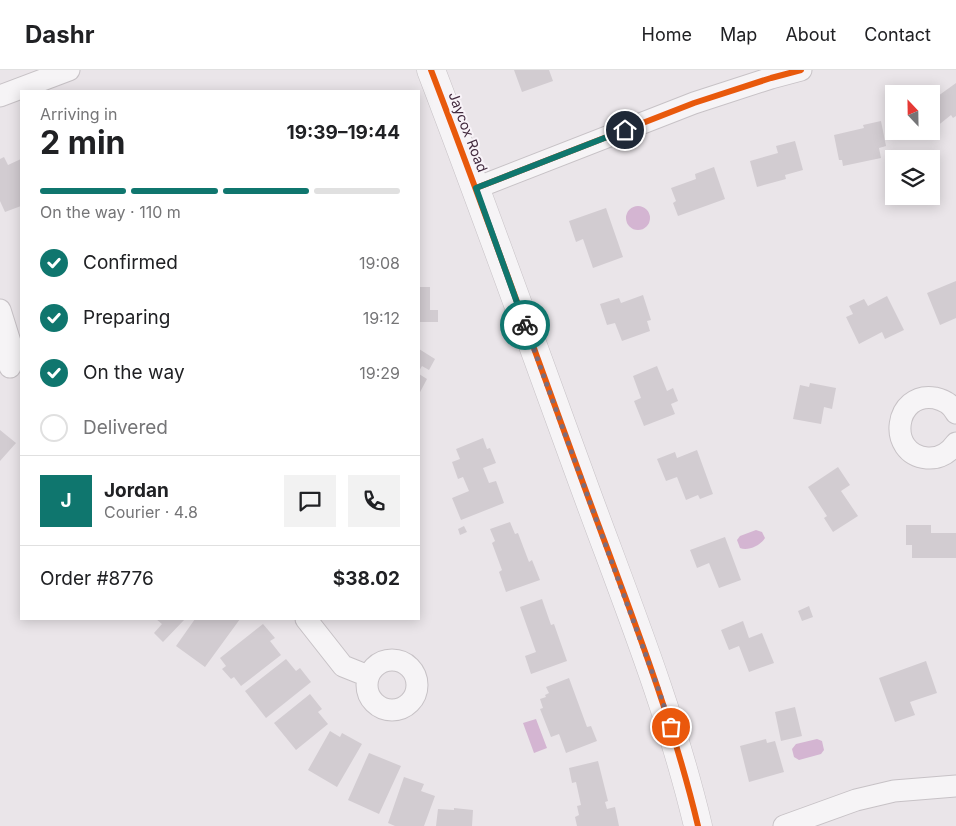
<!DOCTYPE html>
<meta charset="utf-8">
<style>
body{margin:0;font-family:Inter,sans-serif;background:#f2f2f2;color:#202124;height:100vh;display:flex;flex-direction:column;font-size:19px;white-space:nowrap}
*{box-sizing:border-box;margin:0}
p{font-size:16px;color:#757577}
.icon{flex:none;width:28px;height:28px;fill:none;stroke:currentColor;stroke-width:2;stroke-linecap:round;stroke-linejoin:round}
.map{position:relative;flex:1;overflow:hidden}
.details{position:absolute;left:20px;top:20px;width:400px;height:530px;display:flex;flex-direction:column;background:#fff;border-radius:0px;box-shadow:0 2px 12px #0003}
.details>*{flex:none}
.needle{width:32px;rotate:338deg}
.buttons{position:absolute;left:885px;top:15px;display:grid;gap:10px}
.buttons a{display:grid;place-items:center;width:55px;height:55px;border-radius:0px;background:#fff;box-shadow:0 2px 12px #0003;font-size:25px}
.pin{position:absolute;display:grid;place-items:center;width:42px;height:42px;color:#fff;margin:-21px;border:2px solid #fff;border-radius:50%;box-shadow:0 1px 5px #0007}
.courier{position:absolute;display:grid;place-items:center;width:50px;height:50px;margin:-25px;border:4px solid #0f766e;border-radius:50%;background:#fff;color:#222;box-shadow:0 1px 6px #0007}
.summary em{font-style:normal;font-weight:700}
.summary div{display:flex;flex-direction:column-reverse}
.summary{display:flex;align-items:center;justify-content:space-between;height:85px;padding:0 20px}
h1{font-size:32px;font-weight:700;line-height:38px}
.bar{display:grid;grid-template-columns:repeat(4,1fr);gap:8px 5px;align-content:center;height:60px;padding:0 20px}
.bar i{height:6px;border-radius:4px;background:#e0e0e0}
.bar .on{background:#0f766e}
.bar p{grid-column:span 4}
.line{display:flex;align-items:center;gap:12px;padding:0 20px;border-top:1px solid #e0e0e0}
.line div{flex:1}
.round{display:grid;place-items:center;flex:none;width:52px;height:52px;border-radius:0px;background:#f2f2f2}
ol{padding:0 20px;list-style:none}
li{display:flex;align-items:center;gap:15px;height:55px}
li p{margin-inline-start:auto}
li .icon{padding:5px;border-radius:50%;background:#0f766e;color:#fff;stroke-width:4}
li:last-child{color:#757577}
li i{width:28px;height:28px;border:2px solid #e0e0e0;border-radius:50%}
header{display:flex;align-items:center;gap:30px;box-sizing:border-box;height:70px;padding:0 25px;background:#fff;border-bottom:1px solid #e0e0e0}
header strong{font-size:24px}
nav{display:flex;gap:28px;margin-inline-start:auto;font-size:18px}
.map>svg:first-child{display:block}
</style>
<header>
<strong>Dashr</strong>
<nav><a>Home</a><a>Map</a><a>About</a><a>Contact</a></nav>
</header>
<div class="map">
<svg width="956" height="756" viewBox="0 0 956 756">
<rect width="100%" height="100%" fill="#eae5e9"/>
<!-- water -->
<path fill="#d4b5d2" d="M626 148a12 12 0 1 1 24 0a12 12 0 1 1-24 0Z
M756 460 762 462 765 468C760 476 748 481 740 478L737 470 740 466Z
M536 649 547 678 534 683 523 653Z
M817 669 822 671 824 680 821 684 799 690 794 687 792 679 796 674Z"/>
<!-- building -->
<path fill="#d2ccd1" d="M514 0H549L553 11 522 22Z
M956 13V46L953 48 951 45 936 57 931 51V28L936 24 938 26Z
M881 51 886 76 879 78 881 88 843 96 842 90H839L834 65 864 58 863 55Z
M795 71 803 100 785 105 786 109 757 117 750 91 778 83 776 76Z
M4 87 8 95 21 89V136L5 142 0 131V89Z
M714 97 725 129 678 146 673 133 676 131 671 118 696 109 695 104Z
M606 138 623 187 593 198 583 169 576 172 569 151Z
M956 211V248L940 255 927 223Z
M419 217H430V240H438V252H419Z
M643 225 651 250 647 251 650 261 622 271 615 253 607 255 600 234 619 228 621 233Z
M887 226 904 260 885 269 882 262 859 274 846 247 853 244 849 236 864 229 868 236Z
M419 279 435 289 429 300 422 296 419 301Z
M657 296 667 321 673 318 678 331 671 334 675 344 644 356 634 331 641 328 633 306Z
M419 304 427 309 419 324Z
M810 313 836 318 832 339 824 337 821 354 793 349 800 315 809 317Z
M0 360 16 373 0 391Z
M483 368 487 379 490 378 496 393 483 398 489 413 496 411 504 433 461 450 452 428 469 421 463 407 458 409 452 392 460 389 456 379Z
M697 380 713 424 700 429 698 425 686 430 677 407 666 411 657 389 675 382 677 388Z
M838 397 850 415 841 421 858 446 833 462 824 448 827 446 808 417Z
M510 452 515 464 518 463 529 492 532 490 540 510 506 522 499 502 502 500 492 473 495 471 490 459Z
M906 455H931V463H956V488H912V475H906Z
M464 456 467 462 460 465 458 459Z
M725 467 741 510 719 518 709 493 697 498 690 480Z
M542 529 551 555 554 554 567 591 531 604 525 586 536 582 520 537Z
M809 536 813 547 802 551 798 541Z
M156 549H185L163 572 154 563 162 554Z
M195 549H240L205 597 176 576Z
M743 551 749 568 762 563 774 593 749 602 739 576 729 580 721 560Z
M263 554 275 568 270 571 281 585 241 616 234 607 231 609 222 599 226 596 220 588Z
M286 589 296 601 300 598 311 612 266 648 245 621Z
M926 591 937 623 910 632 915 645 895 652 879 608Z
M569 608 587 657 591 656 597 671 566 683 559 664 551 667 540 639 543 638 540 629 546 627 545 625 549 623 546 617Z
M310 624 322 639 318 642 328 654 296 680 274 653Z
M795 637 802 666 781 671 775 642Z
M330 661 340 667 342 663 362 674 337 717 308 700Z
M766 669 767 673 775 671 784 702 749 712 740 676Z
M369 683 401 696 379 744 348 730Z
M598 691 608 731 605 732 607 739 615 737 619 756H577L575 747 579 745 577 736 581 735 576 712 572 713 569 698Z
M404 707 424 714 421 721 435 726 424 756H395L388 753Z
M454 738 473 740 472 756H436L438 739 454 740Z"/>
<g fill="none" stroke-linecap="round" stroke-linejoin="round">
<defs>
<path id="minor" d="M0 26 69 0
M476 118 694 33 771 8 801 0
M0 240 10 272V297
M956 343C952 335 944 330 935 328 894 321 886 384 927 388 939 389 949 383 956 373
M306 549 343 596 368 606
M367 615a25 25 0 1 1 50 0a25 25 0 1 1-50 0Z
M784 756 856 730 894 721 956 716"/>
<path id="tertiary" d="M431 0C485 141 535 282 587 424 627 533 671 642 698 756"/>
</defs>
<!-- minor casing -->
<use href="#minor" stroke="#c7c2c6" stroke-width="23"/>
<!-- tertiary casing -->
<use href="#tertiary" stroke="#c7c2c6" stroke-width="29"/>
<!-- minor -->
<use href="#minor" stroke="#f6f4f6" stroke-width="21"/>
<!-- tertiary -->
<use href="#tertiary" stroke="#f6f4f6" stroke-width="28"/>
<defs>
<path id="cycleway" d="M431 0C485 141 535 282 587 424 627 533 671 642 698 756
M476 118 694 33 771 8 801 0"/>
</defs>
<!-- cycleway casing -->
<use href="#cycleway" stroke="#f8f3f8" stroke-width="9"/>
<!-- cycleway -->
<use href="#cycleway" stroke="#e8590c" stroke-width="6"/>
</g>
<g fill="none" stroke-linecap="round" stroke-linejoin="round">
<!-- done -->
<path stroke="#7d6c7a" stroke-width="5" stroke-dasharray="0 9" d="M525 255 659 621 671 657"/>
<!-- route -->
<path stroke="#0f766e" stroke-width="6" d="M525 255 476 118 625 60"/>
</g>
<g text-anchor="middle" stroke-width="4" stroke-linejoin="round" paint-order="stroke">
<!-- street labels -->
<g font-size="14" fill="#432b3f" stroke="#f8f3f8">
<text transform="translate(468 62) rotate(69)" y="5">Jaycox Road</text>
</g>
</g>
</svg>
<div class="buttons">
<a><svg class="needle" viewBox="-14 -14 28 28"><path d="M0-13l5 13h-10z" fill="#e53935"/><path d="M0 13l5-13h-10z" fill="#757577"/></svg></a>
<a><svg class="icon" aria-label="layers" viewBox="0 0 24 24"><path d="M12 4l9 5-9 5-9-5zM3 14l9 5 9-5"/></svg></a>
</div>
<div class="pin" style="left:671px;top:657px;background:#ea580c"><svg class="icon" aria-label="bag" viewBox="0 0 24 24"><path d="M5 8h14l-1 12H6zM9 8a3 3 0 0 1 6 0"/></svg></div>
<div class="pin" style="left:625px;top:60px;background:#1f2937"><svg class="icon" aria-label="home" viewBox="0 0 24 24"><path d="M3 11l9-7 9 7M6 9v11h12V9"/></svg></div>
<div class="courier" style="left:525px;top:255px"><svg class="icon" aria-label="bike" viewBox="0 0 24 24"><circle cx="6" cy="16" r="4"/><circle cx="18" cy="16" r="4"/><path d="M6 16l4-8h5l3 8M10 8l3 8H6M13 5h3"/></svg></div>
<section class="details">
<div class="summary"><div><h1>2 min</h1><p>Arriving in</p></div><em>19:39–19:44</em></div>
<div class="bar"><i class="on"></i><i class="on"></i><i class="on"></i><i></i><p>On the way · 110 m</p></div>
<ol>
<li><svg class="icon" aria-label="check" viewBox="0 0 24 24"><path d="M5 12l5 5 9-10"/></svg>Confirmed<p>19:08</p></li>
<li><svg class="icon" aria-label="check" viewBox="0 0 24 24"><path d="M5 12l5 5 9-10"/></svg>Preparing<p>19:12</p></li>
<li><svg class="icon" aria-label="check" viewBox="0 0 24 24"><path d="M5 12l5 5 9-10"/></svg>On the way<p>19:29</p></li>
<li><i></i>Delivered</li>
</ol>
<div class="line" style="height:90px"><b class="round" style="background:#0f766e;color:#fff">J</b><div><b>Jordan</b><p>Courier · 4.8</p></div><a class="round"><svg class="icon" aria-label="chat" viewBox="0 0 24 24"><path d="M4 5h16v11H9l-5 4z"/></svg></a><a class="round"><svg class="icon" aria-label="phone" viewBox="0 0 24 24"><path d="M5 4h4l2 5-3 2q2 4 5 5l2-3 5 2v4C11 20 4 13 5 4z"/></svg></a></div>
<div class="line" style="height:65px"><div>Order #8776</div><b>$38.02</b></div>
</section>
</div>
